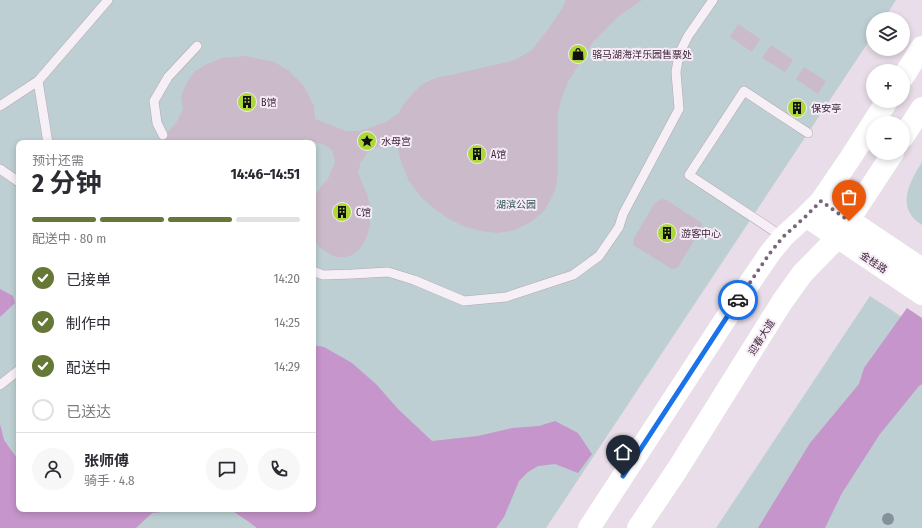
<!DOCTYPE html>
<html lang="zh">
<meta charset="utf-8">
<style>
body{margin:0;font-family:"Fira Sans Condensed","Noto Sans SC",sans-serif;background:#f7f7f7;color:#2b2b33;height:100vh;display:flex;flex-direction:column;font-size:15px;white-space:nowrap}
*{box-sizing:border-box;margin:0}
p{font-size:13px;color:#7c7c81}
.icon{flex:none;width:22px;height:22px;fill:none;stroke:currentColor;stroke-width:2;stroke-linecap:round;stroke-linejoin:round}
.map{position:relative;flex:1;overflow:hidden}
.details{position:absolute;left:16px;top:140px;width:300px;height:372px;display:flex;flex-direction:column;background:#fff;border-radius:8px;box-shadow:0 2px 6px #0003}
.details>*{flex:none}
.controls{position:absolute;left:866px;top:12px;display:grid;gap:8px}
.controls a{display:grid;place-items:center;width:44px;height:44px;border-radius:50%;background:#fff;box-shadow:0 2px 6px #0003;font-size:20px}
.pin{position:absolute;display:grid;place-items:center;width:34px;height:34px;color:#fff;margin:-41px -17px;border-radius:50% 50% 50% 0;rotate:-45deg;box-shadow:0 0 4px #0007}
.pin .icon{rotate:45deg}
.courier{position:absolute;display:grid;place-items:center;width:40px;height:40px;margin:-20px;border:3px solid #1a73e8;border-radius:50%;background:#fff;color:#222;box-shadow:0 1px 5px #0007}
.headline em{font-style:normal;font-weight:700}
.headline div{display:flex;flex-direction:column-reverse}
.headline{display:flex;align-items:center;justify-content:space-between;height:68px;padding:0 16px}
h1{font-size:26px;font-weight:700;line-height:30px}
.bar{display:grid;grid-template-columns:repeat(4,1fr);gap:6px 4px;align-content:center;height:48px;padding:0 16px}
.bar i{height:5px;border-radius:3px;background:#e1e1e2}
.bar .active{background:#667835}
.bar p{grid-column:span 4}
.line{display:flex;align-items:center;gap:10px;padding:0 16px;border-top:1px solid #e1e1e2}
.line div{flex:1}
.round{display:grid;place-items:center;flex:none;width:42px;height:42px;border-radius:21px;background:#f7f7f7}
ol{padding:0 16px;list-style:none}
li{display:flex;align-items:center;gap:12px;height:44px}
li p{margin-inline-start:auto}
li .icon{padding:4px;border-radius:50%;background:#667835;color:#fff;stroke-width:4}
li:last-child{color:#7c7c81}
li i{width:22px;height:22px;border:2px solid #e1e1e2;border-radius:50%}
.map>svg:first-child{display:block}
</style>
<div class="map">
<svg width="922" height="528" viewBox="0 0 922 528">
<rect width="100%" height="100%" fill="#e8dde8"/>
<!-- green -->
<path fill="#bdcfd2" fill-rule="evenodd" d="M0 0H896L884 19H873V35L546 528H0ZM19 143H313V509H19Z
M922 162V225C895 208 909 183 922 162Z
M870 296 922 330V528H716Z"/>
<!-- water -->
<path fill="#c695cb" d="M0 289 13 296 15 303 0 317Z
M907 308 922 318V384L919 386 880 434 842 493 825 528H758L810 443 859 384 864 368Z
M313 345 324 347 352 363 376 384 398 409 432 441 478 436 512 428 539 426 555 421 578 433 592 454 578 473 555 464 538 466 528 472 519 481 504 517 496 528H257L249 522 230 509H313Z
M0 424 4 440 19 461V509H204L196 512 173 511 152 513 136 528H0Z"/>
<!-- building -->
<path fill="#cbbaca" d="M566 0H642L620 15 593 42 568 82 561 100 558 113V169L556 188 551 199 545 210 531 222 515 230 498 233 481 231 463 226 449 219 432 207 421 197 409 181 401 162 397 145 383 146 373 148 366 154 360 164 358 173 362 183 367 194 370 206V225L367 236 363 244 359 250 352 255 345 257H336L331 255 319 247 313 236 314 198 322 185 328 179 335 162 332 150 324 145 305 139 301 143H158L176 123 183 109 181 97 187 82 194 72 205 65 222 58 245 56 274 62 288 70 304 86 314 106 315 119 346 131H360L386 122 399 113 403 105 413 93 420 86 429 81 439 77 451 75 515 60 532 50 549 28 563 7Z
M738 24 760 39 752 52 730 37Z
M771 45 793 60 785 72 762 58Z
M804 67 826 81 818 94 796 79Z
M794 103 802 108 799 113 791 108Z
M662 199 666 200 702 223 701 229 678 267 675 269H672L633 245 634 238 654 204 658 201Z"/>
<g fill="none" stroke-linecap="round" stroke-linejoin="round">
<defs>
<path id="lane" d="M38 81 48 143
M0 106 38 81 108 0
M163 135 157 123 154 101 168 77 197 46
M0 169 19 182
M783 237 689 175 744 91 808 133
M313 271 323 275 353 274 388 272 414 280 464 301 506 297 573 275 599 256 619 227 623 214 679 109 676 72 679 54 688 36 713 0
M0 385 19 370"/>
</defs>
<!-- lane casing -->
<use href="#lane" stroke="#b5a6b5" stroke-width="10"/>
<!-- lane -->
<use href="#lane" stroke="#f6f0f6" stroke-width="9"/>
<!-- secondary -->
<path stroke="#fff" stroke-width="22" d="M903 77 922 47
M903 137 922 108
M821 201 922 269
M806 216 922 294
M589 528 734 306 770 253 783 237 806 216 821 201 849 160 887 101
M638 528 677 470 782 302 802 274 837 238 893 153"/>
</g>
<!-- trees -->
<circle fill="#84919b" cx="888" cy="519" r="6"/>
<g fill="none" stroke-linecap="round" stroke-linejoin="round">
<!-- done -->
<path stroke="#7a657a" stroke-width="4" stroke-dasharray="0 7.2" d="M738 300 770 253 783 237 806 216 821 201 849 221"/>
<!-- route -->
<path stroke="#1a73e8" stroke-width="5" d="M623 476 738 300"/>
</g>
<!-- icons -->
<defs>
<symbol id="shop-disc" viewBox="-11 -11 22 22"><circle r="9.5" fill="#aed738" stroke="#f5ecf5"/><path d="M-5-2.5h2.3a2.7 3.5 0 0 1 5.4 0H5L5.5 6h-11ZM-1.5-2.5h3a1.5 2.3 0 0 0-3 0Z" fill="#111"/></symbol>
<symbol id="building-disc" viewBox="-11 -11 22 22"><circle r="9.5" fill="#aed738" stroke="#f5ecf5"/><path d="M-4-6H4V6H1V3H-1V6H-4ZM-2.5-4.3h1.7v1.8h-1.7ZM.8-4.3h1.7v1.8H.8ZM-2.5-1h1.7V.8h-1.7ZM.8-1h1.7V.8H.8Z" fill="#111"/></symbol>
<symbol id="sight-disc" viewBox="-11 -11 22 22"><circle r="9.5" fill="#aed738" stroke="#f5ecf5"/><path d="M0-6L1.8-2.2L6-1.7L2.9 1.2L3.7 5.4L0 3.3L-3.7 5.4L-2.9 1.2L-6-1.7L-1.8-2.2Z" fill="#111"/></symbol>
</defs>
<g fill-rule="evenodd">
<use href="#shop-disc" x="567" y="43" width="22" height="22"/>
<use href="#building-disc" x="236" y="91" width="22" height="22"/>
<use href="#building-disc" x="786" y="97" width="22" height="22"/>
<use href="#sight-disc" x="356" y="130" width="22" height="22"/>
<use href="#building-disc" x="466" y="143" width="22" height="22"/>
<use href="#building-disc" x="331" y="201" width="22" height="22"/>
<use href="#building-disc" x="656" y="222" width="22" height="22"/>
</g>
<g text-anchor="middle" stroke-width="4" stroke-linejoin="round" paint-order="stroke">
<!-- poi labels -->
<g font-size="10" fill="#3f253e" stroke="#f5ecf5" text-anchor="start">
<text x="592" y="58">骆马湖海洋乐园售票处</text>
<text x="261" y="106">B馆</text>
<text x="811" y="112">保安亭</text>
<text x="381" y="145">水母宫</text>
<text x="491" y="158">A馆</text>
<text x="356" y="216">C馆</text>
<text x="681" y="237">游客中心</text>
</g>
<!-- park labels -->
<g font-size="10" fill="#32535c" stroke="#f5ecf5">
<text x="516" y="208">湖滨公园</text>
</g>
<!-- street labels -->
<g font-size="10" fill="#3f253e" stroke="#f5ecf5">
<text transform="translate(874 262) rotate(34)" y="4">金桂路</text>
<text transform="translate(761 337) rotate(-58)" y="4">迎春大道</text>
</g>
</g>
</svg>
<div class="controls">
<a><svg class="icon" aria-label="layers" viewBox="0 0 24 24"><path d="M12 4l9 5-9 5-9-5zM3 14l9 5 9-5"/></svg></a>
<a>+</a>
<a>−</a>
</div>
<div class="pin" style="left:849px;top:221px;background:#ea580c"><svg class="icon" aria-label="bag" viewBox="0 0 24 24"><path d="M5 8h14l-1 12H6zM9 8a3 3 0 0 1 6 0"/></svg></div>
<div class="pin" style="left:623px;top:476px;background:#1f2937"><svg class="icon" aria-label="home" viewBox="0 0 24 24"><path d="M3 11l9-7 9 7M6 9v11h12V9"/></svg></div>
<div class="courier" style="left:738px;top:300px"><svg class="icon" aria-label="car" viewBox="0 0 24 24"><path d="M5 17H2v-5l4-1 3-4h7l3 4 3 1v5h-3M9 17h6M6 11h13"/><circle cx="7" cy="17" r="2"/><circle cx="17" cy="17" r="2"/></svg></div>
<section class="details">
<div class="headline"><div><h1>2 分钟</h1><p>预计还需</p></div><em>14:46–14:51</em></div>
<div class="bar"><i class="active"></i><i class="active"></i><i class="active"></i><i></i><p>配送中 · 80 m</p></div>
<ol>
<li><svg class="icon" aria-label="check" viewBox="0 0 24 24"><path d="M5 12l5 5 9-10"/></svg>已接单<p>14:20</p></li>
<li><svg class="icon" aria-label="check" viewBox="0 0 24 24"><path d="M5 12l5 5 9-10"/></svg>制作中<p>14:25</p></li>
<li><svg class="icon" aria-label="check" viewBox="0 0 24 24"><path d="M5 12l5 5 9-10"/></svg>配送中<p>14:29</p></li>
<li><i></i>已送达</li>
</ol>
<div class="line" style="height:72px"><a class="round"><svg class="icon" aria-label="person" viewBox="0 0 24 24"><circle cx="12" cy="8" r="4"/><path d="M4 21q1-7 8-7t8 7"/></svg></a><div><b>张师傅</b><p>骑手 · 4.8</p></div><a class="round"><svg class="icon" aria-label="chat" viewBox="0 0 24 24"><path d="M4 5h16v11H9l-5 4z"/></svg></a><a class="round"><svg class="icon" aria-label="phone" viewBox="0 0 24 24"><path d="M5 4h4l2 5-3 2q2 4 5 5l2-3 5 2v4C11 20 4 13 5 4z"/></svg></a></div>
</section>
</div>
